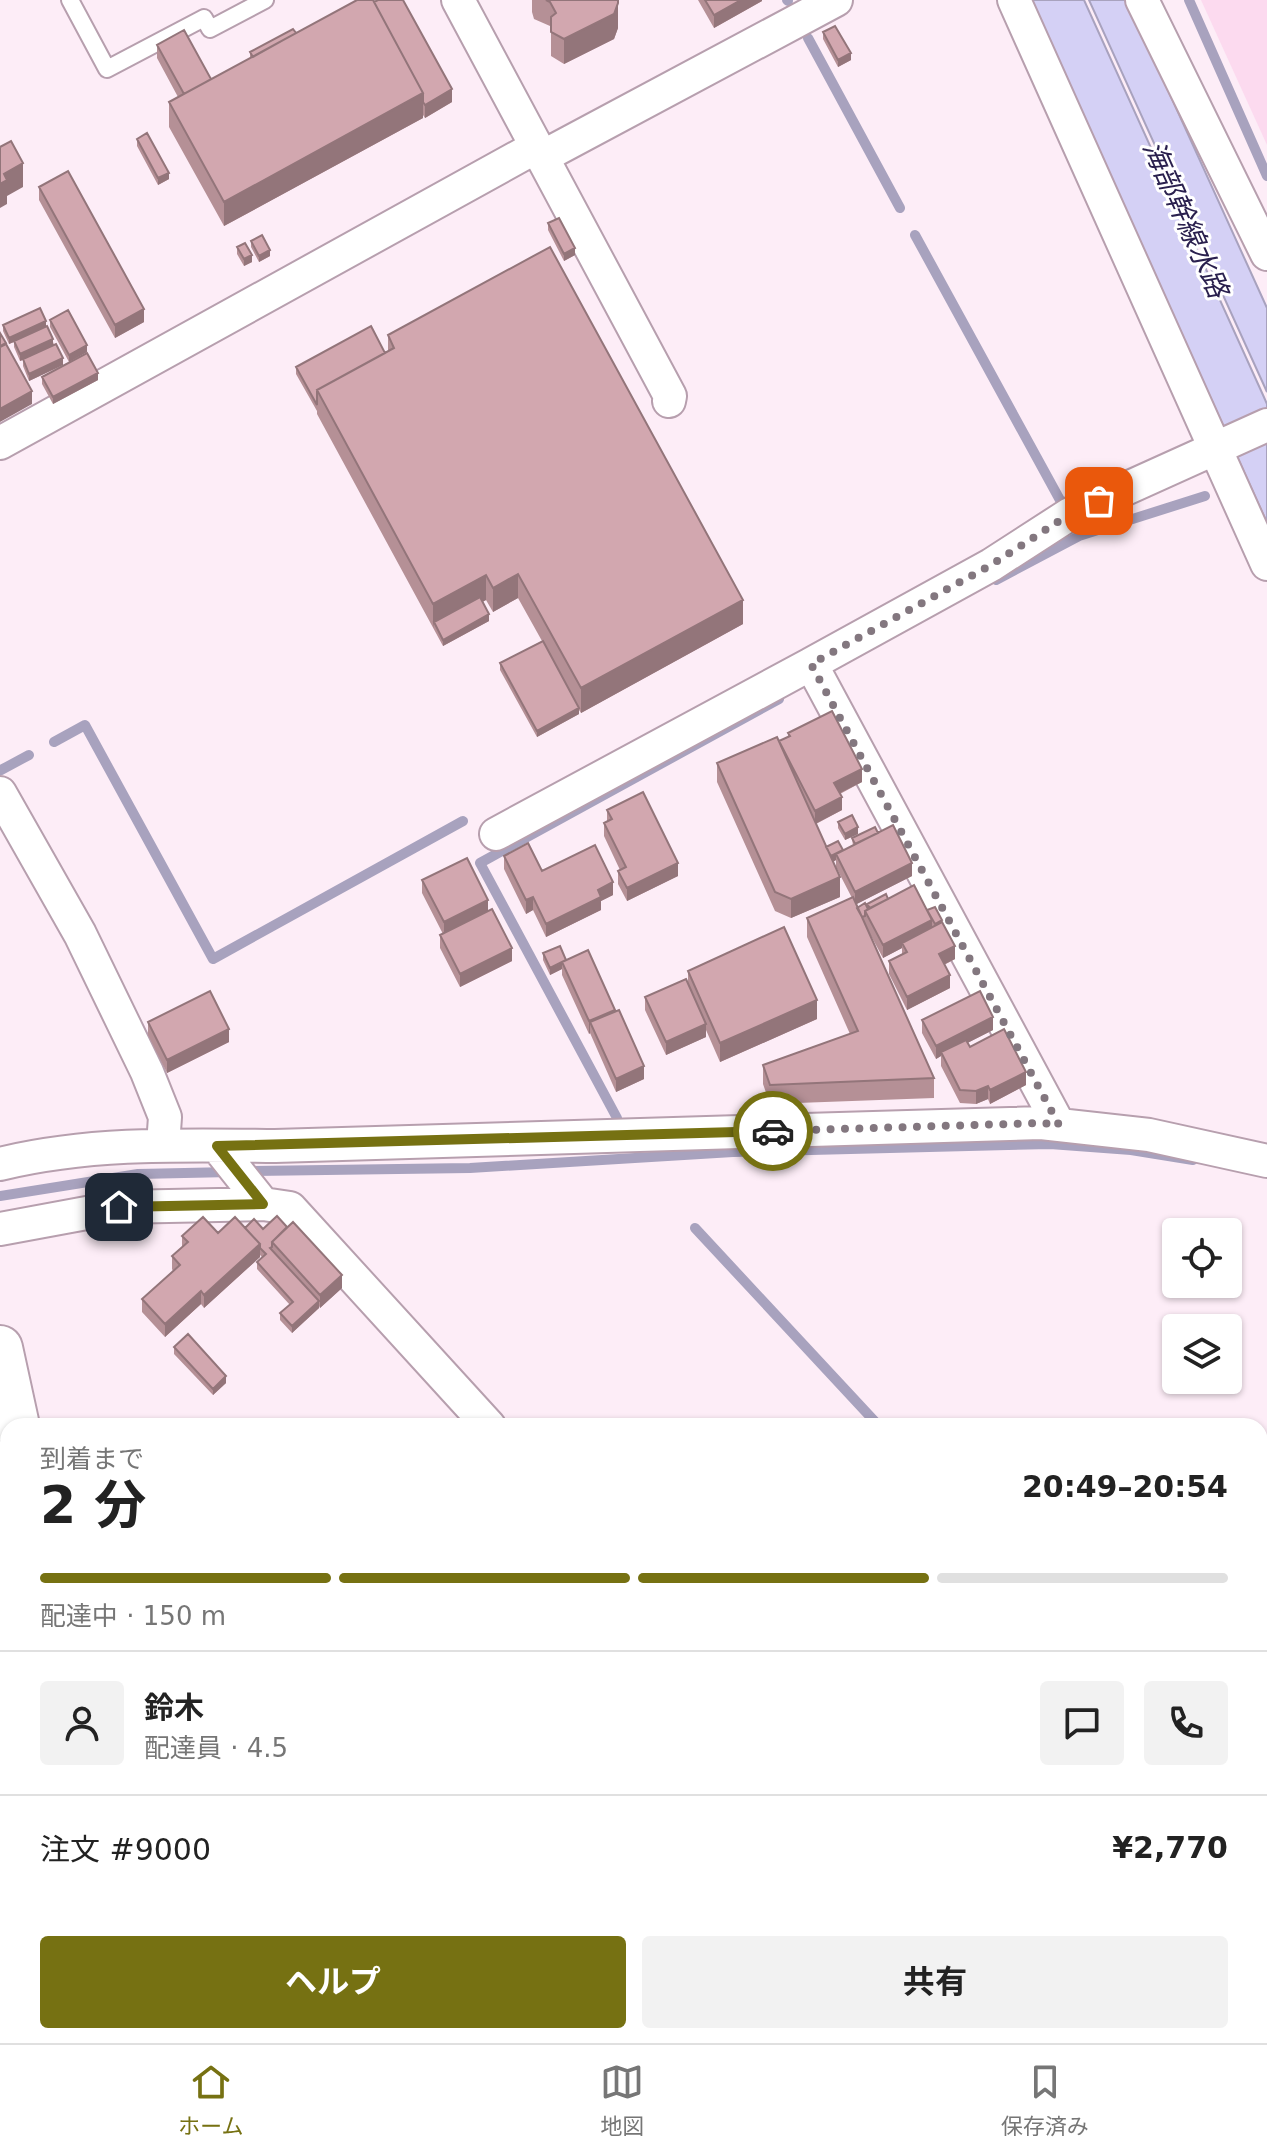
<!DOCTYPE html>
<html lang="ja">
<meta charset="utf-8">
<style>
body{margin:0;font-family:"DejaVu Sans","Noto Sans JP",sans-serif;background:#f2f2f2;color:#222;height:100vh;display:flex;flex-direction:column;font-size:30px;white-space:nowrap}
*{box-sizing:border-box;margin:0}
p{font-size:26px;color:#767676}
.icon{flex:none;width:44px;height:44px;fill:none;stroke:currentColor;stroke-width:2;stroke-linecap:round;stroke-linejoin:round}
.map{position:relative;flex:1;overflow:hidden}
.panel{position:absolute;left:0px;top:1418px;width:1268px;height:626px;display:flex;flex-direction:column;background:#fff;border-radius:24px 24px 0 0;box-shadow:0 2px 6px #0004}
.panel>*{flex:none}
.fabs{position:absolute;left:1162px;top:1218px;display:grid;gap:16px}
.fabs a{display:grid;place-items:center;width:80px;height:80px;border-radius:8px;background:#fff;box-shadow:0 2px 6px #0004;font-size:40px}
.pin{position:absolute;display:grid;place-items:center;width:68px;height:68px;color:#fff;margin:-34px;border-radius:16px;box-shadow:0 4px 12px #0006}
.courier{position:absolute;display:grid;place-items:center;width:80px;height:80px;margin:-40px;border:6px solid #767112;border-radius:50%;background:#fff;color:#222;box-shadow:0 2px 10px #0007}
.head em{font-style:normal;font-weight:700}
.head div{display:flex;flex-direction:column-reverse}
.head{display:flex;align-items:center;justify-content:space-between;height:136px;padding:0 40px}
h1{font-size:52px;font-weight:700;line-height:60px}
.bar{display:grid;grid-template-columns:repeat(4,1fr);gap:12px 8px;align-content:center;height:96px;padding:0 40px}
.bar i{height:10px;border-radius:6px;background:#e0e0e0}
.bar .active{background:#767112}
.bar p{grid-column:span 4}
.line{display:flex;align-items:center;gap:20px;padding:0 40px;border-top:2px solid #e0e0e0}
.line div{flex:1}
.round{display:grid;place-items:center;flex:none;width:84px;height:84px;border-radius:8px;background:#f2f2f2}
.cta{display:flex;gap:16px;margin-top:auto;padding:16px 40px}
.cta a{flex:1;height:92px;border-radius:8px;background:#767112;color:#fff;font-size:32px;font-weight:700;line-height:92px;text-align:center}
.cta a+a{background:#f2f2f2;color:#222}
.dock{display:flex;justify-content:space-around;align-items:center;height:112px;border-top:2px solid #e0e0e0;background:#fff;font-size:22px;color:#767676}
.dock a{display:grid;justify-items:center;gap:4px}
.dock .active{color:#767112}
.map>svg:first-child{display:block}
</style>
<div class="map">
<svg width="1267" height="2043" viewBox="0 0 1267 2043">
<rect width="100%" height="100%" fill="#fdedf7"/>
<!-- built -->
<path fill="#fcdaef" d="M1201 0H1267V145Z"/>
<!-- water -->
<path fill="#d4d0f5" stroke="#a8a2be" stroke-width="2" d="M1031 0H1084L1263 395 1267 404V523Z
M1089 0H1127L1267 308V392Z"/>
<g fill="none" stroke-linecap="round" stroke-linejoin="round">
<!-- stream -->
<path stroke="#a8a2be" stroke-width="10" d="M787 0 788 1
M1189 0 1267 176
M808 38 900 208
M915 235 1060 500
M996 580 1079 536 1205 496
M54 742 85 725 213 959 463 821
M1 770 29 755
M617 1118 480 863 779 699
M247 1171 470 1168 733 1152 1050 1144 1131 1150 1193 1160
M0 1196 138 1174 231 1172
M695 1228 879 1426
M1260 1838 1267 1845"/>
<defs>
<path id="service" d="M70 0 107 69 204 18 210 29 265 0"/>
<path id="minor" d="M458 0 670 396 669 401
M1014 0 1267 564
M1142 0 1267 254
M542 157 836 0
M0 443 536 147
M0 793 80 934 147 1072 165 1117 163 1145
M496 834 811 664
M1059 1125 811 664 991 565 1070 514 1267 425
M217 1146 263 1204
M0 1164C90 1142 184 1145 275 1146L1041 1123 1149 1135 1267 1161
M0 1229 119 1207 263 1204 290 1208 489 1426
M1048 2036 1054 2043"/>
<path id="trunk" d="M0 1348 17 1426
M149 2036 150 2043"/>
</defs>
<!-- service casing -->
<use href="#service" stroke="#b79fae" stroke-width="20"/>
<!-- minor casing -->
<use href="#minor" stroke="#b79fae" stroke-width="36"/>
<!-- trunk casing -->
<use href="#trunk" stroke="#b79fae" stroke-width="48"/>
<!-- service -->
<use href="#service" stroke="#fff" stroke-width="16"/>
<!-- minor -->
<use href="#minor" stroke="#fff" stroke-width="32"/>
<!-- trunk -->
<use href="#trunk" stroke="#fff" stroke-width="44"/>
</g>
<!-- wall -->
<path fill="#b59096" d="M532 0H618V28L614 39 564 64 551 56V29L550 26 534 19 532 12Z
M698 0H762V1L714 28Z
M823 32 851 60 838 67 823 39Z
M296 33 452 102 425 118 423 115V118L224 226 169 127V102L178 97 157 58V45L211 79 250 58V52Z
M137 139 169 179 158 185 137 146Z
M39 187 144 322 115 338 39 200Z
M548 223 575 255 564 261 548 230Z
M251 241 270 256 259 262 251 247Z
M237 247 252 262 244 266 237 254Z
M50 320 87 352 69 362 50 327Z
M3 325 46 326 63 365 29 381 23 366V360L20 361 14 347V342L9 344 3 331Z
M388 335 743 624 581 713 579 710V714L537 737 500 670V663L542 641 518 598 493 612 486 600 482 602 489 621 443 646 317 414V411L296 374V367L385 353 388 351Z
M42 377 98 380 53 404 42 384Z
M788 733 862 782 840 794 842 810 816 824 826 847 843 851 853 846 852 838 878 833 912 876 856 904 857 908H867V904L888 899 927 912 942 923 955 959 944 965 950 988 907 1010 889 974V961L902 954V948L883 958 864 923 934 1078V1098L770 1104 763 1084V1065L850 1034 807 937V918L852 898 836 867V860L833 862 840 897 791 918 775 911 717 782V763L779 741 788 737Z
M607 810 678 876 627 901 618 884V871L620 870 604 836V823L607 821Z
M838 822 858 834 845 840 838 828Z
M504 856 542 871 613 895 601 901V910L546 937 533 910 526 914 504 869Z
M422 880 488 911 512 961 460 987 440 948V935L443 934 422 893Z
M543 953 566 960 615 1011 644 1079 616 1092 590 1033 589 1034 562 975V969L550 975 543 960Z
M688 971 817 1019 720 1062 706 1030V1037L666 1055 645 1010V997L688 983Z
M922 1020 993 1030 967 1043 970 1047 1026 1085 990 1104 988 1099 976 1104 960 1103 941 1066V1056L936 1059 922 1033Z
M148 1022 229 1042 167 1073 148 1035Z
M245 1228 263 1229 342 1288 320 1308 319 1306V1308L292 1333 280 1320V1313L290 1305 257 1269V1262L262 1257 260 1255V1257L204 1308 201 1304 165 1337 142 1312V1299L173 1271 172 1269V1256L182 1247V1236L218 1233Z
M174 1347 226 1383 213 1395 174 1354Z
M1267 1514V1598L1260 1591V1520Z
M1267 1753V1809L1260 1801V1759Z"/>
<!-- shaded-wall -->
<path fill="#93757a" d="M741 0H762V1L714 28V15Z
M618 3V28L614 39 564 64V39Z
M851 53V60L838 67V60Z
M452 89V102L425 118V105Z
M423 93V118L224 226V202Z
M23 163V187L7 196V204L0 208V184L4 174Z
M169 173V179L158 185V178Z
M575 248V255L564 261V254Z
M270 250V256L259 262V256Z
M252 255V262L244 266V259Z
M144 309V322L115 338V325Z
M46 321V328L9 344V338Z
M53 339V346L20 361V354Z
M87 345V352L69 362V355Z
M63 358V365L29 381V374Z
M98 373V380L53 404V397Z
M32 391V404L0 422V409Z
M518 574V598L493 612V588Z
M486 575V600L436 627 434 622 433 628V604Z
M743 600V624L581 713V688Z
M489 614V621L443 646V640Z
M579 708V714L537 737V731Z
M862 769V782L834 796V783Z
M842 797V810L815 824V811Z
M858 827V834L845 840V834Z
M843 850 836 854V860L831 863V856Z
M678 863V876L627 901V888Z
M912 863V876L855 905V892Z
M840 877V897L791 918V899Z
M613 882V895L601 901V910L546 937V924L598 890Z
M533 897V910L526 914V900Z
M488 900V913L444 935V922Z
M932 920V933L902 943V948L883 958V945Z
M955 946V959L939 967V954Z
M512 948V961L460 987V974Z
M562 963V969L550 975V968Z
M950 975V988L907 1010V997Z
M817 1000V1019L720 1062V1043Z
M615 1010V1023L590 1022V1033L589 1034V1021Z
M993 1017V1030L942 1056 941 1052V1056L936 1059V1046Z
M706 1024V1037L666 1055V1042Z
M229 1029V1042L167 1073V1060Z
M644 1066V1079L616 1092V1079Z
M1026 1072V1085L990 1104V1090Z
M988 1086V1099L976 1104V1091Z
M260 1244V1257L204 1308V1295Z
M342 1275V1288L320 1308V1295Z
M201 1291V1304L165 1337V1324Z
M319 1301V1308L292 1333V1326Z
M226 1376V1383L213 1395V1389Z"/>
<!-- building -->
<path fill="#d2a7af" stroke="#93757a" stroke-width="2" d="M357 0H373L423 93 224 202 169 102Z
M378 0H403L452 89 425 105 423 102V93L374 2Z
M546 0H618V3L614 14 564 39 551 32V17L556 13 550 2Z
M705 0H741L714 15Z
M835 26 851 53 838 60 823 32Z
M293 29 296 33 253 57 250 52Z
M184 30 211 79 184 94 157 45Z
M147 133 169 173 158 178 137 139Z
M11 141 23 163 4 174 7 180 0 184V147Z
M68 171 144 309 115 325 39 187Z
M559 218 575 248 564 254 548 223Z
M262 235 270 250 259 256 251 241Z
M245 243 252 255 244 259 237 247Z
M550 247 743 600 581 688 518 574 493 588 486 575 433 604 317 390 394 348 388 335Z
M40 308 46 321 9 338 3 325Z
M68 310 87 345 69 355 50 320Z
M47 326 53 339 20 354 14 341Z
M371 326 385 353 317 390V405L296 367Z
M0 333 6 343 0 346Z
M6 344 32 391 0 409V347Z
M56 344 63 358 29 374 23 359Z
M87 353 98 373 53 397 42 377Z
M480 597 489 614 443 640 434 622Z
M543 641 579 708 537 731 500 663Z
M832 711 862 769 834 783 842 797 815 811 779 741 790 736 788 733Z
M777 737 840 877 791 899 775 892 717 763Z
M643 792 678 863 627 888 618 871 626 867 604 823 612 819 607 810Z
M852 815 858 827 845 834 838 822Z
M893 825 912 863 855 892 836 854Z
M875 827 878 833 855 844 852 838Z
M838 841 843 850 831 856 826 847Z
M528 843 542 871 595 845 613 882 598 890 601 897 546 924 533 897 526 900 504 856Z
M467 858 488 900 444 922 422 880Z
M914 885 932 920 883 945 865 911Z
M886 894 888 899 870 908 867 904Z
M853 897 934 1078 770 1085 763 1065 858 1031 807 918Z
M865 903 868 909 865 911V916L862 917 857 908Z
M935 907 942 920 935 924 927 910Z
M492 909 512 948 460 974 440 935Z
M942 922 955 946 939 954 950 975 907 997 889 961 907 952 902 943Z
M784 927 817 1000 720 1043 688 971Z
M560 946 566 960 550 968 543 953Z
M588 950 615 1010 589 1021 562 962Z
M686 979 706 1024 666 1042 645 997Z
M210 991 229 1029 167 1060 148 1022Z
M980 991 993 1017 936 1046 922 1020Z
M619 1010 644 1066 616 1079 590 1022Z
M1004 1029 1026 1072 990 1090 988 1086 976 1091 960 1090 941 1052 966 1040 970 1047Z
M277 1216 287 1227 272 1242V1247L270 1248 319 1301 292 1326 280 1313 293 1302 257 1262 266 1254 260 1248V1244L245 1228 254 1219 263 1229Z
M203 1217 218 1233 235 1217 260 1244 204 1295 201 1291 165 1324 142 1299 180 1265 172 1256 188 1242 182 1236Z
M293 1222 342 1275 320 1295 272 1242Z
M188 1334 226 1376 213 1389 174 1347Z
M1267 1514V1585L1260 1578V1520Z
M1267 1753V1790L1260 1782V1759Z"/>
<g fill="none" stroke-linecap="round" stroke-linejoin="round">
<!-- done -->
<path stroke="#83777f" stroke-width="8" stroke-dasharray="0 14.4" d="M773 1131 1041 1123 1059 1125 811 664 991 565 1070 514 1099 501"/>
<!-- route -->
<path stroke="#767112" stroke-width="10" d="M119 1207 263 1204 217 1146 773 1131"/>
</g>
<g text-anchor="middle" stroke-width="6" stroke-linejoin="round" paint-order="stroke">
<!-- water labels -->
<g font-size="28" font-style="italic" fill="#2a204e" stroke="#fff">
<text transform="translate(1186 219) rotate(66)" y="10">海部幹線水路</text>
</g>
</g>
</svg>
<div class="fabs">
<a><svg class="icon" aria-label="locate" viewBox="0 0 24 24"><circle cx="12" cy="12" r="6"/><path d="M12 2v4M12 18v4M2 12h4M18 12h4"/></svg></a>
<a><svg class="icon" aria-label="layers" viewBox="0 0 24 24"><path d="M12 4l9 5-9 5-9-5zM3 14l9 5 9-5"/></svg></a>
</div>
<div class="pin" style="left:1099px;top:501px;background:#ea580c"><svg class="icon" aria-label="bag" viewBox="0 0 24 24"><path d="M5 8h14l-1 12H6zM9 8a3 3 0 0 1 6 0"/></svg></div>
<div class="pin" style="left:119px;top:1207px;background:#1f2937"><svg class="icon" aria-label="home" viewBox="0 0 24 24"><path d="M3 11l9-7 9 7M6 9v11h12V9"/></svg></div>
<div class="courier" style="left:773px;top:1131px"><svg class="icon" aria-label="car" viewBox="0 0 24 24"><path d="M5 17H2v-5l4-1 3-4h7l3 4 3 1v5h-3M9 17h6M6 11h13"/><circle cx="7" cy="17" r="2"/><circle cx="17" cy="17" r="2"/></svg></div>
<section class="panel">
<div class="head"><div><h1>2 分</h1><p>到着まで</p></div><em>20:49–20:54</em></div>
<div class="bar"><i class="active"></i><i class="active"></i><i class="active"></i><i></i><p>配達中 · 150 m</p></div>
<div class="line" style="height:144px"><a class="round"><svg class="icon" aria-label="person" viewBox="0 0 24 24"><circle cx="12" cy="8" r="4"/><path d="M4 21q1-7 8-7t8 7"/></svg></a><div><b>鈴木</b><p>配達員 · 4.5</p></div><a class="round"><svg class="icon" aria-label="chat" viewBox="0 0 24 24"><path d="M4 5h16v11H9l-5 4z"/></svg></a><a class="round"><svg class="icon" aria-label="phone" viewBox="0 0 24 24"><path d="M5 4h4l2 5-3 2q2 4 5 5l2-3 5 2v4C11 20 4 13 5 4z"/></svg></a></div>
<div class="line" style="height:104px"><div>注文 #9000</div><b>¥2,770</b></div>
<div class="cta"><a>ヘルプ</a><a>共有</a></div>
</section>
</div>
<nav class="dock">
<a class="active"><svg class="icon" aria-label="home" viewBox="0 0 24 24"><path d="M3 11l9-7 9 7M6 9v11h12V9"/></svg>ホーム</a>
<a><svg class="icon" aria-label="map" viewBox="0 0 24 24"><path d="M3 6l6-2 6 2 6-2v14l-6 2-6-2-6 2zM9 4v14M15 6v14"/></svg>地図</a>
<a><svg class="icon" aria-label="saved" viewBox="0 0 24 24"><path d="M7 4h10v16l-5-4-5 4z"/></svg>保存済み</a>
</nav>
